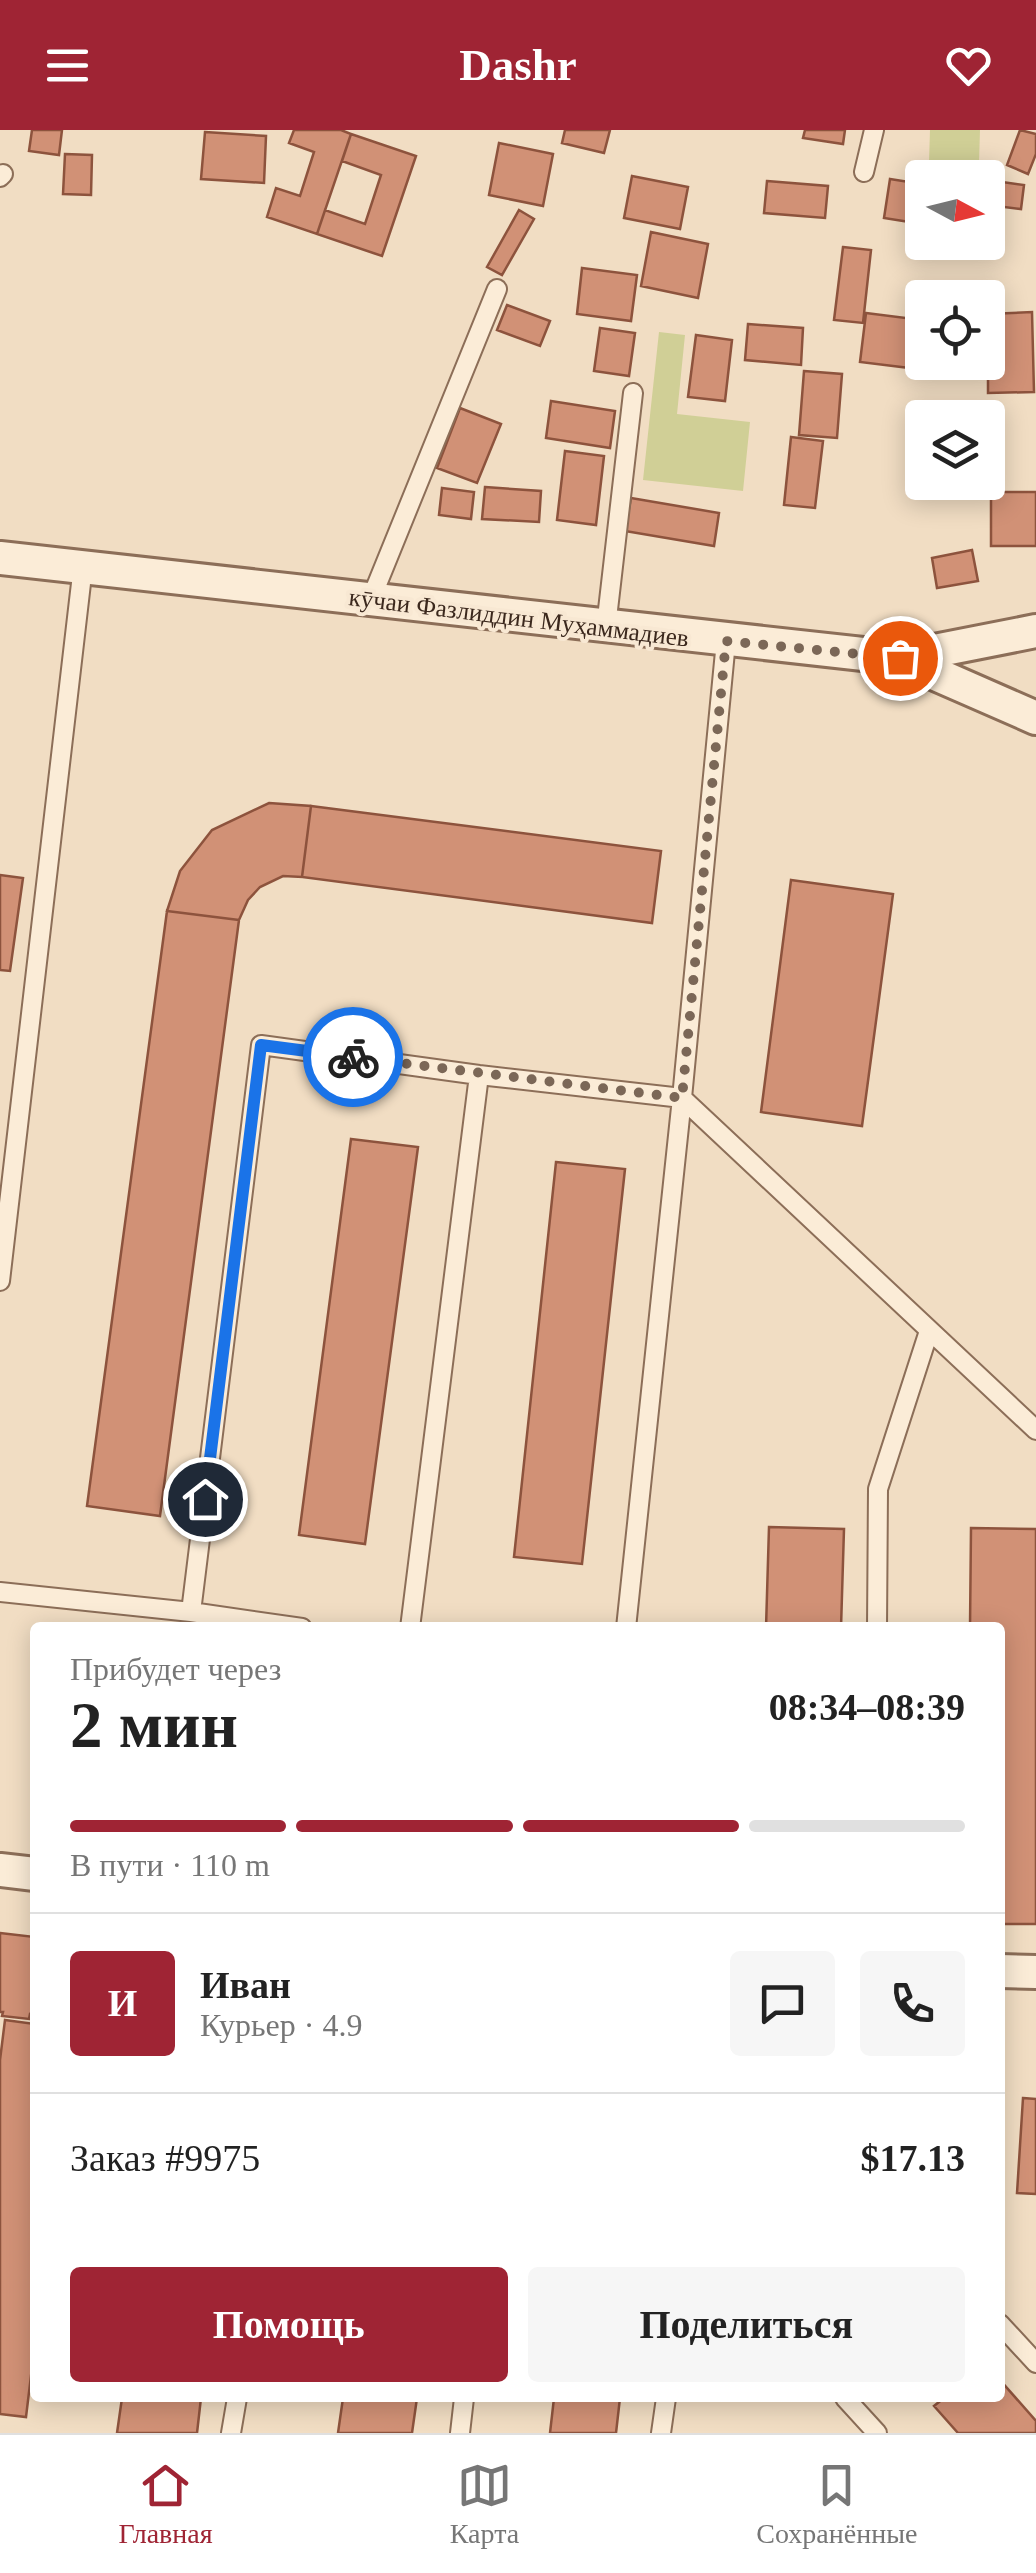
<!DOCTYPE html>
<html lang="ru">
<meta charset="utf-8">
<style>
body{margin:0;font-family:"Times New Roman",serif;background:#f6f6f6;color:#222;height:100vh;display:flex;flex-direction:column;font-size:38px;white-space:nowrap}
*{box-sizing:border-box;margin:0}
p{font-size:32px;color:#767676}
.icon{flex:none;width:55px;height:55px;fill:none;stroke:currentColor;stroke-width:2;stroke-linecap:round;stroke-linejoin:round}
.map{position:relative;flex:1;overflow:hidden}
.panel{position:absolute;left:30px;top:1492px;width:975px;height:780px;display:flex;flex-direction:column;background:#fff;border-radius:10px;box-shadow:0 5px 25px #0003}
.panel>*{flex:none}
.needle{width:65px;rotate:97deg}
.fabs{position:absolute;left:905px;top:30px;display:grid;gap:20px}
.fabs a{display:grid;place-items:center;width:100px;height:100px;border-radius:10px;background:#fff;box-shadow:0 5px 25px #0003;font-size:50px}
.pin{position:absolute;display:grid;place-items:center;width:85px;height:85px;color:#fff;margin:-42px;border:5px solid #fff;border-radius:50%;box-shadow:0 2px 10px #0007}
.courier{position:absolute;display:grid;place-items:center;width:100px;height:100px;margin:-50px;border:8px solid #1a73e8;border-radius:50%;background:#fff;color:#222;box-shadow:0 2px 12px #0007}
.headline em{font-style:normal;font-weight:600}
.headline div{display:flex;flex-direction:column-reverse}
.headline{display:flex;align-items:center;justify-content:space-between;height:170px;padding:0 40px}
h1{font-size:65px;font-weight:600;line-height:75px}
.bar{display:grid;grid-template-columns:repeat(4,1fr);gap:15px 10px;align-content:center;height:120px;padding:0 40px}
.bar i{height:12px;border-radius:8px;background:#e0e0e0}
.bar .selected{background:#9f2434}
.bar p{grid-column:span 4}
.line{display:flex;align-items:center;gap:25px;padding:0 40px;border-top:2px solid #e0e0e0}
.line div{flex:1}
.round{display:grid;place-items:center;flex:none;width:105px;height:105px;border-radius:10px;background:#f6f6f6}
.primary-button{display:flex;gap:20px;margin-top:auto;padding:20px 40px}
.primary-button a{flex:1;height:115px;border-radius:10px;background:#9f2434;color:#fff;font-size:40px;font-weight:600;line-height:115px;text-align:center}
.primary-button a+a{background:#f6f6f6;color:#222}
header{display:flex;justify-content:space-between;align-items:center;height:130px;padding:0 40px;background:#9f2434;color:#fff;font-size:45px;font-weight:600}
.tabs{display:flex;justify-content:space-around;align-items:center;height:140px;border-top:2px solid #e0e0e0;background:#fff;font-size:28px;color:#767676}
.tabs a{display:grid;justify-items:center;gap:5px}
.tabs .selected{color:#9f2434}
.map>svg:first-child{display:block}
</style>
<header><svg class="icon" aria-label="menu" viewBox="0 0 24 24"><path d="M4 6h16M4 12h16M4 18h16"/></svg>Dashr<svg class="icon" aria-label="heart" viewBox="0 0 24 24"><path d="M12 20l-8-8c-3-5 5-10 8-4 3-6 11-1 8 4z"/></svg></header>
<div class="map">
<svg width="1036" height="2303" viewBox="0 0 1036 2303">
<rect width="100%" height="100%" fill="#f1ddc3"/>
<!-- green -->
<path fill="#d0cf96" d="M930 0H980L979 33 929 32Z
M659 202 685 205 677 284 750 292 743 361 643 350Z"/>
<!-- building -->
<path fill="#d19176" stroke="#8d533d" stroke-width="2.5" d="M32 0H62L59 25 29 21Z
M294 0H341L351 4 317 104 267 87 276 58 300 66 314 22 289 13Z
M565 0H610L604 23 562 13Z
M805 0H845L843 14 803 8Z
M1020 0 1036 4V24L1028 44 1007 35Z
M205 2 266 6 264 53 201 49Z
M351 4 416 26 382 126 317 104 325 80 365 94 381 45 342 31Z
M499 13 553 24 543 76 489 65Z
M65 24 92 25 91 65 63 64Z
M632 46 688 57 680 99 624 88Z
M890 49 922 54V94L884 88Z
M988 50 1024 55 1021 79 988 75Z
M767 51 828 56 825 88 764 83Z
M519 80 534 89 502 145 487 137Z
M651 102 708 114 698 168 641 156Z
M843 117 871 120 863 193 834 190Z
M582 138 637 145 631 191 577 184Z
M507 175 550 191 540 216 497 200Z
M1032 182 1034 262 988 263V184Z
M866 183 922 190V232H927L926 240 860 232Z
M748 194 803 198 801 235 745 230Z
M600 198 635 203 629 246 594 241Z
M696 205 732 210 725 271 688 267Z
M804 241 842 244 837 308 799 305Z
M551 271 615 281 610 318 546 308Z
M460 278 501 294 477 353 437 338Z
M791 307 823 311 815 378 784 375Z
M565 321 604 326 596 395 557 390Z
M485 357 541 361 539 392 482 389Z
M442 358 474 362 471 389 439 385Z
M991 362H1036V416H991Z
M631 368 719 383 714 416 625 401Z
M972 420 978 451 937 458 932 428Z
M269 673 311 676 302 747 283 746 260 757 248 770 239 790 167 781 180 741 212 700Z
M311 676 661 721 652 793 302 747Z
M0 745 23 748 10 841 0 840Z
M791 750 893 764 862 996 761 982Z
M167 781 239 790 160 1386 87 1376Z
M351 1009 418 1017 365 1414 299 1405Z
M556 1032 625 1039 582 1434 514 1427Z
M769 1397 844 1399 841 1498H766Z
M971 1398 1036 1399V1794H1000V1498H970Z
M0 1803 35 1807V1885L30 1884 29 1889 2 1886 3 1882H0Z
M5 1890 35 1894V2213L26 2287 0 2284V1930Z
M1023 1968 1036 1969V2064L1017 2063Z
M1023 1968 1036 1969V2064L1017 2063Z
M1000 2250 1036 2291V2303H958L934 2276 944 2268H1000Z
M122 2268H201L197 2303H117Z
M343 2268H417L412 2303H338Z
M554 2268H620L616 2303H550Z"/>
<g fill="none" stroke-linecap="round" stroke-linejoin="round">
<defs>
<path id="lane" d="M864 42 874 0
M0 47 3 44
M371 469 497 159
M606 497 633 263
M682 968 1036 1300
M0 1151 83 436
M0 1462 191 1482 302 1498
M191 1482 261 915 479 945 682 968 726 511
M410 1498 479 945
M626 1498 682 968
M877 1498 878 1359 929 1201
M1000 2194 1036 2233
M845 2268 877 2303
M231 2303 237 2268
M460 2303 464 2268
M661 2303 666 2268"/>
<path id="street" d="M0 428 899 528 1036 501
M899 528 1036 588
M0 1740 35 1744
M1000 1841 1036 1842"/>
</defs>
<!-- lane casing -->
<use href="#lane" stroke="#8c6e58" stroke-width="22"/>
<!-- street casing -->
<use href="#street" stroke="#8c6e58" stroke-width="38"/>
<!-- lane -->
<use href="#lane" stroke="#fbecd7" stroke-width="18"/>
<!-- street -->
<use href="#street" stroke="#fbecd7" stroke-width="32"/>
</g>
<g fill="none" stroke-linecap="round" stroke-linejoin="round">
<!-- done -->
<path stroke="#7b6757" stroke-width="10" stroke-dasharray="0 18" d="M353 927 682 968 726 511 900 528"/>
<!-- route -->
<path stroke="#1a73e8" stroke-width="12" d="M205 1369 261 915 353 927"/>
</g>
<g text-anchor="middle" stroke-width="8" stroke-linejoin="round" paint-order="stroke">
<!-- street labels -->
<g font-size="25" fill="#3b281d" stroke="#f8e8d3">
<text transform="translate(519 487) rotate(7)" y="9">кӯчаи Фазлиддин Муҳаммадиев</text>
</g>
</g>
</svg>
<div class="fabs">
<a><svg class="needle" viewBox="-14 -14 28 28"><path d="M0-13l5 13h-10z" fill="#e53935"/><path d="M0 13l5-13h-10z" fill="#767676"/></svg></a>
<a><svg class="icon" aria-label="locate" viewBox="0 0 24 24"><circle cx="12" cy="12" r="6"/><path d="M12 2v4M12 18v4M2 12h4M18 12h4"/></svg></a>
<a><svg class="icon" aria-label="layers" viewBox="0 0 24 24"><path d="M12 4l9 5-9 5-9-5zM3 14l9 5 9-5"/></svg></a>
</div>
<div class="pin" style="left:900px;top:528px;background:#ea580c"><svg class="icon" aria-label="bag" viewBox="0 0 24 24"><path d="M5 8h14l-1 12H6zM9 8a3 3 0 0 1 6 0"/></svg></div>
<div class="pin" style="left:205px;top:1369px;background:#1f2937"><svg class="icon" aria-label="home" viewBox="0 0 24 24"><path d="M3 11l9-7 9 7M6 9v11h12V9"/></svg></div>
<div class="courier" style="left:353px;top:927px"><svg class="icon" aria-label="bike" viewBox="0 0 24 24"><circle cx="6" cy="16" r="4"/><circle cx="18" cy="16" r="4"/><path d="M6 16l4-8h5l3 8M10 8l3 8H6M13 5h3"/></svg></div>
<section class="panel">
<div class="headline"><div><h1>2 мин</h1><p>Прибудет через</p></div><em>08:34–08:39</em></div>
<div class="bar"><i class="selected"></i><i class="selected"></i><i class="selected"></i><i></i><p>В пути · 110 m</p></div>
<div class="line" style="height:180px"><b class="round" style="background:#9f2434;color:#fff">И</b><div><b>Иван</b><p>Курьер · 4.9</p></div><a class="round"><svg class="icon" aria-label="chat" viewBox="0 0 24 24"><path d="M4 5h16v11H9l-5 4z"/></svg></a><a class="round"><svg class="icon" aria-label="phone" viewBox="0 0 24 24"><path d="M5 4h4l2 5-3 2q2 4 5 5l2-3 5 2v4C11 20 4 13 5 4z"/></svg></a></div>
<div class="line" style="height:130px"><div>Заказ #9975</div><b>$17.13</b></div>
<div class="primary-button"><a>Помощь</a><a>Поделиться</a></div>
</section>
</div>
<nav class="tabs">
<a class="selected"><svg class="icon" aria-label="home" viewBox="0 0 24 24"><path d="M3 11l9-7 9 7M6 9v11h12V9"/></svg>Главная</a>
<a><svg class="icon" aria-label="map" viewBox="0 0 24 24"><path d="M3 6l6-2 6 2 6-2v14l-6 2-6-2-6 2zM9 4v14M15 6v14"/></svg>Карта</a>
<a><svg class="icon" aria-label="saved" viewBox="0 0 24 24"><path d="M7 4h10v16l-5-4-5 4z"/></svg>Сохранённые</a>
</nav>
